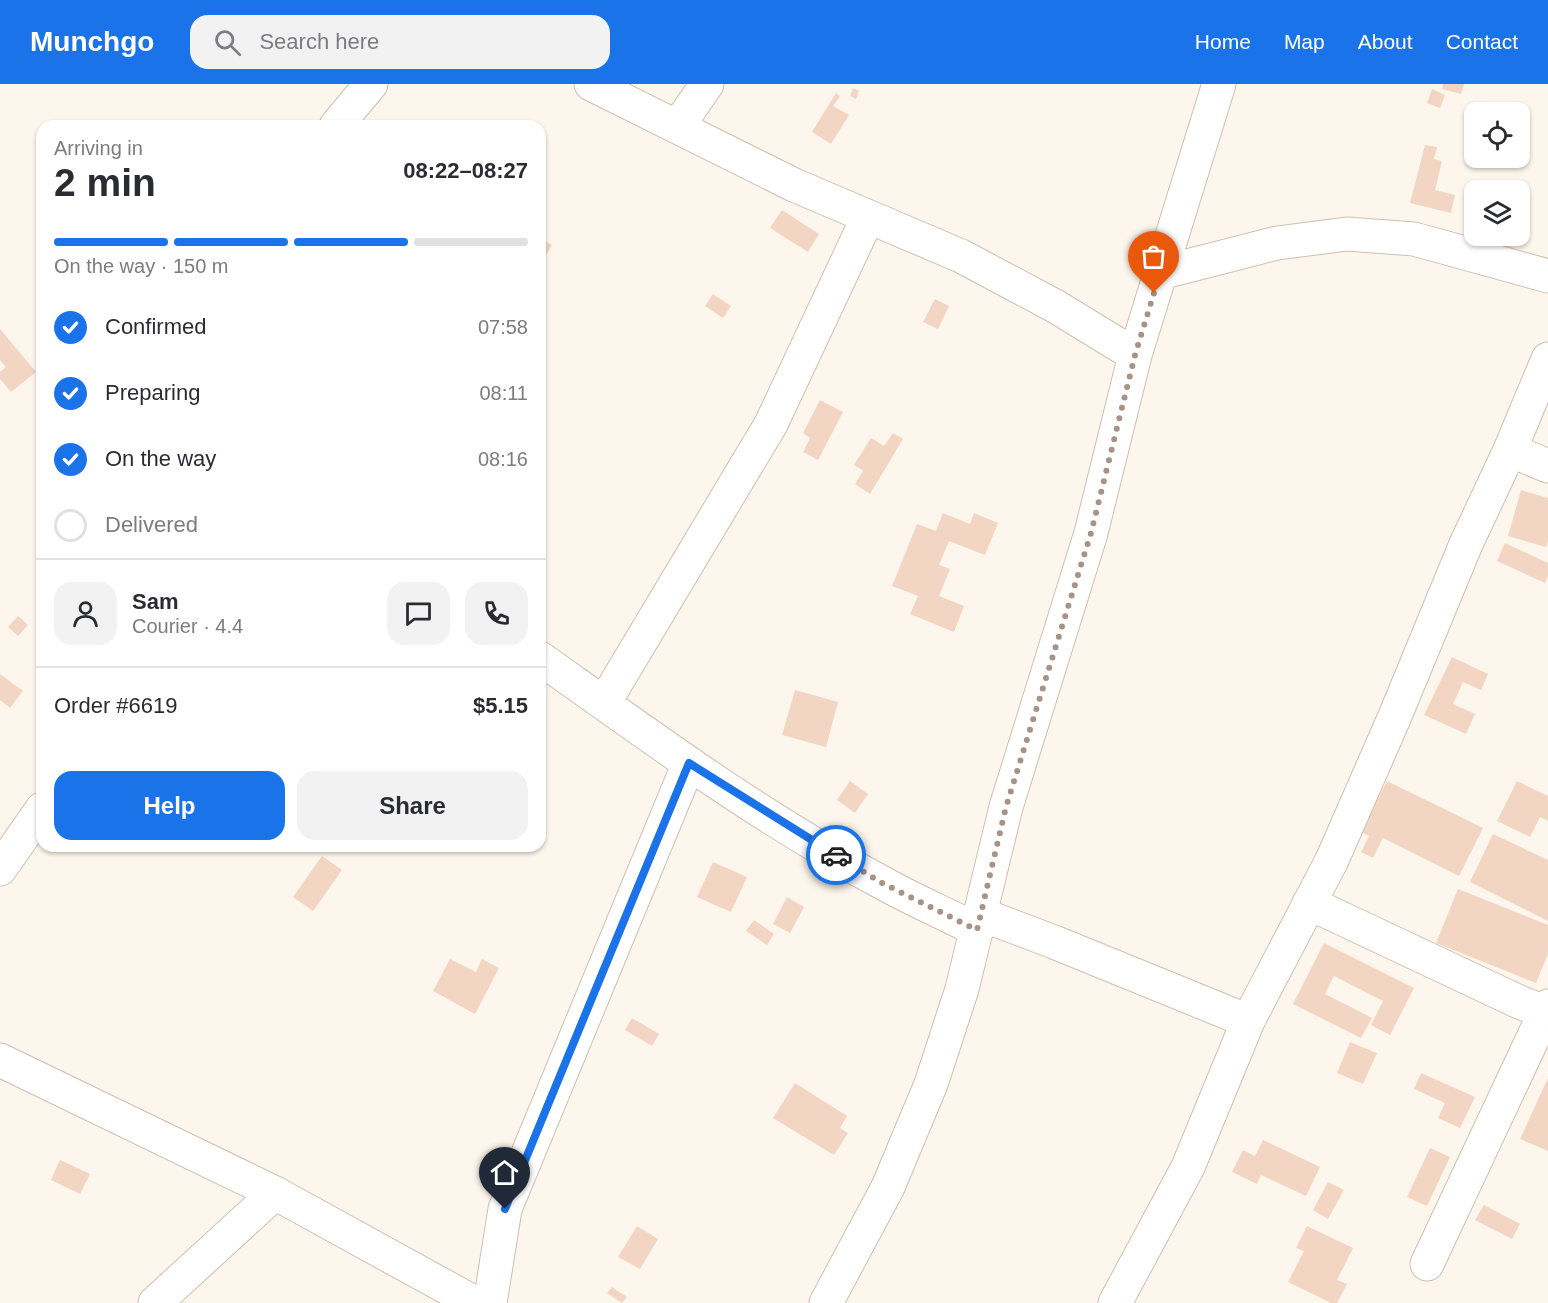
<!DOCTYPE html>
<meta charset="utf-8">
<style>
body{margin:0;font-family:Arial,sans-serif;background:#f2f2f3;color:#2b2b33;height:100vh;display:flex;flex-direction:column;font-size:22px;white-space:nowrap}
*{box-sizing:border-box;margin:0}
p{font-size:20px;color:#7c7c81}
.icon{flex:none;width:33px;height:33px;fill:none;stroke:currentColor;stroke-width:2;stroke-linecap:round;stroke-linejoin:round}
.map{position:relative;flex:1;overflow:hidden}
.drawer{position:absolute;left:36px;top:36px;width:510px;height:732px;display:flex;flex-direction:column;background:#fff;border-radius:18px;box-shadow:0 2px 4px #0004}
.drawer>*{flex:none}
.buttons{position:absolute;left:1464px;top:18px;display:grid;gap:12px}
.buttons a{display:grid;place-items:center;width:66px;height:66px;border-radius:12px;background:#fff;box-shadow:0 2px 4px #0004;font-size:30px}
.pin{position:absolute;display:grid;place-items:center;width:51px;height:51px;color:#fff;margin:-62px -26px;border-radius:50% 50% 50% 0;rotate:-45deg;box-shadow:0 0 6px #0007}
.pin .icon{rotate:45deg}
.courier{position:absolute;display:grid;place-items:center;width:60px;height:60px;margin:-30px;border:4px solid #1a73e8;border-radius:50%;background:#fff;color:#222;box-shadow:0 2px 8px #0007}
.head em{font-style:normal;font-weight:700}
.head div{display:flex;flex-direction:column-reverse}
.head{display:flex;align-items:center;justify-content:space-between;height:102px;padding:0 18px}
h1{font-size:39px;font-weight:700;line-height:45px}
.bar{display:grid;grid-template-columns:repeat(4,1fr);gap:9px 6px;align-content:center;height:72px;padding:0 18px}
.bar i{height:8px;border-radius:4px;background:#e1e1e2}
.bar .active{background:#1a73e8}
.bar p{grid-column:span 4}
.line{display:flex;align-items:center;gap:15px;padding:0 18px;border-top:2px solid #e1e1e2}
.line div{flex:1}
.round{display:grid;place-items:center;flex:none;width:63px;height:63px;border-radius:18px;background:#f2f2f3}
ol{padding:0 18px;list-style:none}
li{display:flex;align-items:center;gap:18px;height:66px}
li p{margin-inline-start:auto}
li .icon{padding:6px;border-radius:50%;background:#1a73e8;color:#fff;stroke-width:4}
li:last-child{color:#7c7c81}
li i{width:33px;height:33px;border:3px solid #e1e1e2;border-radius:50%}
.primary-button{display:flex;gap:12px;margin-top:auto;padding:12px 18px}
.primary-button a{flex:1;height:69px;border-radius:18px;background:#1a73e8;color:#fff;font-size:24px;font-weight:700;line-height:69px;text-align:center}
.primary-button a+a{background:#f2f2f3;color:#2b2b33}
header{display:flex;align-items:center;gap:36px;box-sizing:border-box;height:84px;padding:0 30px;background:#1a73e8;color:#fff}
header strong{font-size:28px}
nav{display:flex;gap:33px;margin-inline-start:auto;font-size:21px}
.search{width:420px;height:54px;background:#f2f2f3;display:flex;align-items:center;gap:15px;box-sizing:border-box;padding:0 21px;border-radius:18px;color:#7c7c81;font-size:22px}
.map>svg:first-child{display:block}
</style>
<header>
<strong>Munchgo</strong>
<div class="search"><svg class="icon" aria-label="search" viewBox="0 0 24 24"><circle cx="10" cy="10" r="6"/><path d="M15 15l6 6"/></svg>Search here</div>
<nav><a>Home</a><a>Map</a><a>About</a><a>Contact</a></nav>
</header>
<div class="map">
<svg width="1548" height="1219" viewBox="0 0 1548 1219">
<rect width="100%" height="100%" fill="#fdf6ec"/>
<!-- building -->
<path fill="#f3d5c3" d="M1443 0H1464L1461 10 1442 5Z
M853 4 859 7 856 15 850 12Z
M1432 5 1445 11 1440 24 1427 19Z
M836 9 840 12 833 22 849 31 831 60 812 48Z
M1425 61 1437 63 1434 75 1442 77 1435 106 1455 111 1451 129 1410 119Z
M782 126 819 150 808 168 770 144Z
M540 154 552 161 540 181Z
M713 210 731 222 723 234 705 222Z
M935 215 949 222 938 245 923 238Z
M0 245 36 288 11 308 0 295V288L6 283 0 276Z
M820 316 843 328 818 376 803 368 810 354 803 349Z
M893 349 903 355 870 410 855 400 863 387 854 381 871 354 884 362Z
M1521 406 1548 414V457L1546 463 1508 452Z
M943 429 970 440 974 429 998 439 985 471 949 457 939 481 950 485 939 512 964 522 954 548 910 530 918 512 892 502 917 440 936 447Z
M1505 459 1548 479V492L1545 499 1497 477Z
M18 532 28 541 18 552 8 543Z
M1452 573 1488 590 1481 606 1463 598 1453 620 1475 630 1466 650 1424 631Z
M0 590 23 607 10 624 0 616Z
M795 606 838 618 826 663 782 651Z
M850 697 868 710 855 729 837 716Z
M1387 697 1483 744 1459 792 1383 754 1373 774 1361 768 1369 752 1361 748Z
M1517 697 1548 712V737L1540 733 1530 753 1497 737Z
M1493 750 1548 776V837L1470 798Z
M322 772 342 786 313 827 293 813Z
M713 778 747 793 731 828 697 813Z
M1458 805 1548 841V870L1536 899 1436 859Z
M787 813 804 823 790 849 773 840Z
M754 836 774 850 767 861 746 847Z
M1324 859 1414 904 1390 951 1371 941 1383 917 1334 892 1325 910 1372 934 1361 954 1293 920Z
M450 875 476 888 482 875 499 884 475 930 433 907Z
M632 934 659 950 652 962 625 946Z
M1350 958 1377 969 1363 1000 1337 989Z
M1421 989 1475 1013 1460 1044 1438 1034 1445 1019 1414 1005Z
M1548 994V1067L1520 1055Z
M795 999 847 1032 840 1044 848 1049 834 1071 773 1034Z
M1263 1056 1320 1083 1306 1112 1261 1091 1257 1100 1232 1088 1243 1066 1255 1072Z
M1430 1064 1450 1073 1427 1122 1407 1113Z
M60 1076 90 1090 80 1110 51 1096Z
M1328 1098 1344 1106 1328 1135 1313 1126Z
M1484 1121 1520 1140 1512 1155 1475 1136Z
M637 1142 658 1155 640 1185 618 1173Z
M1307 1142 1353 1164 1337 1196 1347 1200 1337 1219H1331L1288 1198 1304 1167 1296 1164Z
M612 1203 627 1213 622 1219 607 1209Z"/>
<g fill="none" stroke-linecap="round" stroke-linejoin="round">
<defs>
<path id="minor" d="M591 0 794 101 961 172 1055 222 1135 271
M336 42 371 0
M678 42 707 0
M1160 189 1277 159 1347 150 1414 155 1548 192
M1510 366 1548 382
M540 574C651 653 762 735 883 799 913 816 946 830 977 846
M604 619 771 340 868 133
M0 785 42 725
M1309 819 1517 917 1544 928
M980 830 1054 858 1248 937
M1427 1180 1548 922
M155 1219 275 1109
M490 1219 505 1125 689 679
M826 1219 888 1103 931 1000 962 905 1006 723 1091 449 1135 271 1219 0
M1115 1219 1188 1083 1248 937 1332 776 1395 632 1466 460 1510 366 1548 275"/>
<path id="tertiary" d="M0 976 275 1109 475 1219"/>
</defs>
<!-- minor casing -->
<use href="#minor" stroke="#d1beb0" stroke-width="35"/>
<!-- tertiary casing -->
<use href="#tertiary" stroke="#d1beb0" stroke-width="35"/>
<!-- minor -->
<use href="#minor" stroke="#fff" stroke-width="33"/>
<!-- tertiary -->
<use href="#tertiary" stroke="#fff" stroke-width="33"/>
</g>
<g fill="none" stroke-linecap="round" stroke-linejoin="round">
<!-- done -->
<path stroke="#a89285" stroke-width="6" stroke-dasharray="0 10.8" d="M836 771 882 799 977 846 1006 723 1091 449 1135 271 1154 209"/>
<!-- route -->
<path stroke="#1a73e8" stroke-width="8" d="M505 1125 689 679 836 771"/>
</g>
</svg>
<div class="buttons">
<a><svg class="icon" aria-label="locate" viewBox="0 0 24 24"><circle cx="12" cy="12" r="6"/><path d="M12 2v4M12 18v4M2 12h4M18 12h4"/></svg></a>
<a><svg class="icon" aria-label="layers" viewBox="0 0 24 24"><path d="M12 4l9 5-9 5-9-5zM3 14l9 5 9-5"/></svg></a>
</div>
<div class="pin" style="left:1154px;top:209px;background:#ea580c"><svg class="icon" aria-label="bag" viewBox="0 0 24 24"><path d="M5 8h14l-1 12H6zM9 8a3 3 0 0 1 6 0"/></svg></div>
<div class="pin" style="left:505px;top:1125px;background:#1f2937"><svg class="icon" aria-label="home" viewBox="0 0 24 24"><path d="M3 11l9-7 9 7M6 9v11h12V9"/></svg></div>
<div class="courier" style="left:836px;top:771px"><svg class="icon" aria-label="car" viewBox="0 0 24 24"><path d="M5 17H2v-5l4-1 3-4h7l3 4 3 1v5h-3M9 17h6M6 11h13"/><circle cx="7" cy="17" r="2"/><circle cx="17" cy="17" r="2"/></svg></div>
<section class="drawer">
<div class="head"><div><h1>2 min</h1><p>Arriving in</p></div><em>08:22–08:27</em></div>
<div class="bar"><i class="active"></i><i class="active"></i><i class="active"></i><i></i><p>On the way · 150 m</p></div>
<ol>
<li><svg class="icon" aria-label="check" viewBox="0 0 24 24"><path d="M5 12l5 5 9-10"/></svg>Confirmed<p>07:58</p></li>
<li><svg class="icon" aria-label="check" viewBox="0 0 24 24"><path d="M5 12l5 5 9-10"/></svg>Preparing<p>08:11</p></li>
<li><svg class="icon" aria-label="check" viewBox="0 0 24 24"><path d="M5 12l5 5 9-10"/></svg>On the way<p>08:16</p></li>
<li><i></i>Delivered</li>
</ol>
<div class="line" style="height:108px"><a class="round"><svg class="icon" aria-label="person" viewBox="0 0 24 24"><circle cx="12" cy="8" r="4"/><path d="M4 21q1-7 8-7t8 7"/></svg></a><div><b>Sam</b><p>Courier · 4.4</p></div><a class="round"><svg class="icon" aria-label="chat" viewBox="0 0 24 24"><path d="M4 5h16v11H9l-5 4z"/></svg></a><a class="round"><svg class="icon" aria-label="phone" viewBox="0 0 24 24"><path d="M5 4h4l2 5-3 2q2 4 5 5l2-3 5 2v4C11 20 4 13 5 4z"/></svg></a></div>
<div class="line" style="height:78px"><div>Order #6619</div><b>$5.15</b></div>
<div class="primary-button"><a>Help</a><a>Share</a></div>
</section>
</div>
